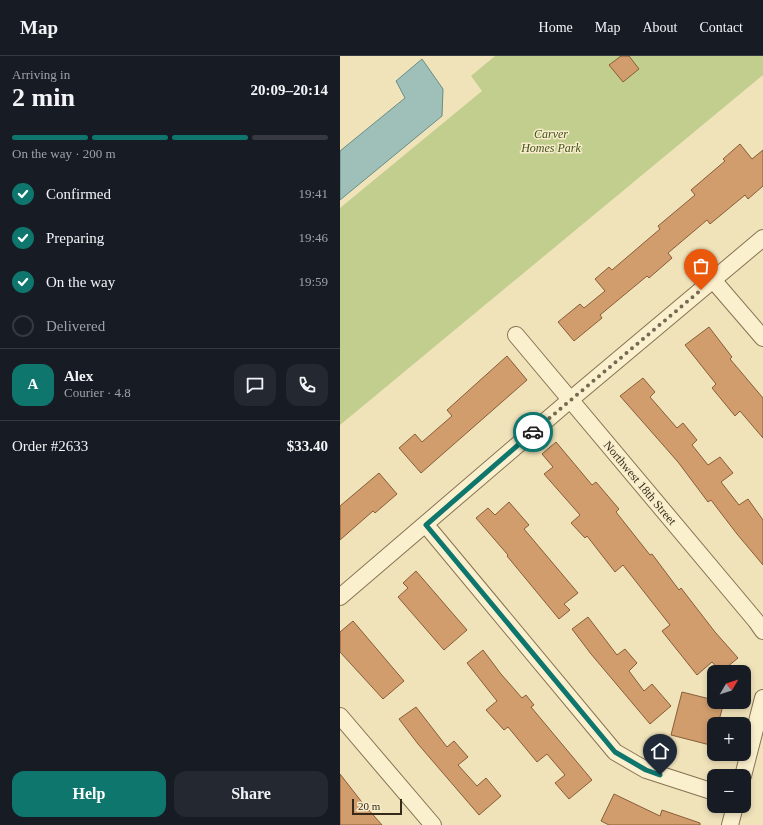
<!DOCTYPE html>
<meta charset="utf-8">
<style>
body{margin:0;font-family:"Times New Roman",serif;background:#242831;color:#f1f3f6;height:100vh;display:flex;flex-direction:column;font-size:15px;white-space:nowrap}
*{box-sizing:border-box;margin:0}
p{font-size:13px;color:#9ea1a6}
.icon{flex:none;width:22px;height:22px;fill:none;stroke:currentColor;stroke-width:2;stroke-linecap:round;stroke-linejoin:round}
.map{position:relative;flex:1;overflow:hidden}
.details{display:flex;flex-direction:column;background:#171b24;width:340px}
.details>*{flex:none}
.needle{width:26px;rotate:51deg}
.buttons{position:absolute;left:367px;top:609px;display:grid;gap:8px}
.buttons a{display:grid;place-items:center;width:44px;height:44px;border-radius:8px;background:#171b24;box-shadow:0 2px 6px #0003;font-size:20px}
.scale{position:absolute;left:12px;bottom:10px;width:50px;box-sizing:border-box;padding-left:4px;border:2px solid #35291a;border-top:0;font-size:11px;line-height:14px;white-space:nowrap;color:#35291a;-webkit-text-stroke:3px #f7edca;paint-order:stroke}
.pin{position:absolute;display:grid;place-items:center;width:34px;height:34px;color:#fff;margin:-41px -17px;border-radius:50% 50% 50% 0;rotate:-45deg;box-shadow:0 0 4px #0007}
.pin .icon{rotate:45deg}
.courier{position:absolute;display:grid;place-items:center;width:40px;height:40px;margin:-20px;border:3px solid #0f766e;border-radius:50%;background:#fff;color:#222;box-shadow:0 1px 5px #0007}
.headline em{font-style:normal;font-weight:800}
.headline div{display:flex;flex-direction:column-reverse}
.headline{display:flex;align-items:center;justify-content:space-between;height:68px;padding:0 12px}
h1{font-size:26px;font-weight:800;line-height:30px}
.bar{display:grid;grid-template-columns:repeat(4,1fr);gap:6px 4px;align-content:center;height:48px;padding:0 12px}
.bar i{height:5px;border-radius:3px;background:#363941}
.bar .on{background:#0f766e}
.bar p{grid-column:span 4}
.line{display:flex;align-items:center;gap:10px;padding:0 12px;border-top:1px solid #363941}
.line div{flex:1}
.round{display:grid;place-items:center;flex:none;width:42px;height:42px;border-radius:12px;background:#242831}
ol{padding:0 12px;list-style:none}
li{display:flex;align-items:center;gap:12px;height:44px}
li p{margin-inline-start:auto}
li .icon{padding:4px;border-radius:50%;background:#0f766e;color:#fff;stroke-width:4}
li:last-child{color:#9ea1a6}
li i{width:22px;height:22px;border:2px solid #363941;border-radius:50%}
.cta{display:flex;gap:8px;margin-top:auto;padding:8px 12px}
.cta a{flex:1;height:46px;border-radius:12px;background:#0f766e;color:#fff;font-size:16px;font-weight:800;line-height:46px;text-align:center}
.cta a+a{background:#242831;color:#f1f3f6}
header{display:flex;align-items:center;gap:24px;box-sizing:border-box;height:56px;padding:0 20px;background:#171b24;border-bottom:1px solid #363941}
header strong{font-size:19px}
nav{display:flex;gap:22px;margin-inline-start:auto;font-size:14px}
main{display:flex;flex:1;min-height:0}
.map>svg:first-child{display:block}
</style>
<header>
<strong>Map</strong>
<nav><a>Home</a><a>Map</a><a>About</a><a>Contact</a></nav>
</header>
<main>
<section class="details">
<div class="headline"><div><h1>2 min</h1><p>Arriving in</p></div><em>20:09–20:14</em></div>
<div class="bar"><i class="on"></i><i class="on"></i><i class="on"></i><i></i><p>On the way · 200 m</p></div>
<ol>
<li><svg class="icon" aria-label="check" viewBox="0 0 24 24"><path d="M5 12l5 5 9-10"/></svg>Confirmed<p>19:41</p></li>
<li><svg class="icon" aria-label="check" viewBox="0 0 24 24"><path d="M5 12l5 5 9-10"/></svg>Preparing<p>19:46</p></li>
<li><svg class="icon" aria-label="check" viewBox="0 0 24 24"><path d="M5 12l5 5 9-10"/></svg>On the way<p>19:59</p></li>
<li><i></i>Delivered</li>
</ol>
<div class="line" style="height:72px"><b class="round" style="background:#0f766e;color:#fff">A</b><div><b>Alex</b><p>Courier · 4.8</p></div><a class="round"><svg class="icon" aria-label="chat" viewBox="0 0 24 24"><path d="M4 5h16v11H9l-5 4z"/></svg></a><a class="round"><svg class="icon" aria-label="phone" viewBox="0 0 24 24"><path d="M5 4h4l2 5-3 2q2 4 5 5l2-3 5 2v4C11 20 4 13 5 4z"/></svg></a></div>
<div class="line" style="height:52px"><div>Order #2633</div><b>$33.40</b></div>
<div class="cta"><a>Help</a><a>Share</a></div>
</section>
<div class="map">
<svg width="423" height="769" viewBox="0 0 423 769">
<rect width="100%" height="100%" fill="#f0e3ba"/>
<!-- green -->
<path fill="#c2ce8e" d="M155 0H423V19L0 369V152L142 35 131 20Z"/>
<!-- water -->
<path fill="#9fc0b8" stroke="#668d86" d="M82 3 103 33 102 60 0 144V95L65 42 56 25Z"/>
<!-- building -->
<path fill="#d19d6d" stroke="#885d38" d="M281 0H289L299 13 283 26 269 9Z
M400 88 412 103 423 94V130L408 143 405 139 370 168 367 164 328 197 332 202 309 222 307 220 260 259 262 262 234 285 218 266 240 248 244 252 265 235 255 223 269 211 272 214 320 173 318 170 355 139 351 134 385 105 383 103Z
M369 271 392 301 390 303 423 342V382L400 355 395 360 372 332 376 328 345 289Z
M167 300 187 324 81 417 59 392 75 378 82 386 112 360 107 354Z
M303 322 315 336 310 341 337 372 343 367 357 384 352 389 368 409 380 401 393 417 381 426 399 449 408 443 423 464V509L397 478 371 444 368 446 338 406 280 340Z
M216 386 252 429 256 426 279 453 276 456 310 499 312 498 339 534 341 532 375 576 398 602 381 616 372 606 357 619 322 575 330 569 283 509 275 516 247 480 245 482 231 467 240 459 204 418 213 411 202 398Z
M39 417 57 438 35 457 33 455 0 484V450Z
M169 446 189 469 184 473 238 537 224 548 230 554 219 563 167 500 168 499 136 462 148 452 155 459Z
M76 515 127 574 104 594 58 541 68 532 63 527Z
M248 561 277 599 285 593 297 607 289 615 304 635 312 628 331 650 310 668 251 598 232 573Z
M13 565 64 625 43 643 0 596V576Z
M143 594 161 618 182 642 186 639 194 649 191 651 252 724 229 743 215 727 225 719 207 698 197 706 168 671 164 674 146 654 157 645 127 607Z
M342 636 374 644V646H384L378 668H374V690L331 679Z
M76 651 107 691 114 685 128 701 118 709 137 730 146 722 161 740 139 759 78 688 59 663Z
M0 718 21 745 42 769H0Z
M274 738 320 760 322 754 360 767V769H269L261 765Z"/>
<g fill="none" stroke-linecap="round" stroke-linejoin="round">
<defs>
<path id="street" d="M373 224 423 282
M176 279 416 565 423 575
M86 469 275 696 306 714 374 736
M0 541 230 344 423 182
M0 660 93 769
M403 720 423 642
M390 769 395 750"/>
</defs>
<!-- street casing -->
<use href="#street" stroke="#877353" stroke-width="18"/>
<!-- street -->
<use href="#street" stroke="#fbf0cd" stroke-width="16"/>
</g>
<g fill="none" stroke-linecap="round" stroke-linejoin="round">
<!-- done -->
<path stroke="#766a52" stroke-width="4" stroke-dasharray="0 7.2" d="M193 376 361 234"/>
<!-- route -->
<path stroke="#0f766e" stroke-width="5" d="M193 376 86 469 275 696 306 714 320 719"/>
</g>
<g text-anchor="middle" stroke-width="3" stroke-linejoin="round" paint-order="stroke">
<!-- park labels -->
<g font-size="12" font-style="italic" fill="#42531f" stroke="#f7edca">
<text x="211" y="82">Carver<tspan x="211" dy="14">Homes Park</tspan></text>
</g>
<!-- street labels -->
<g font-size="12" fill="#35291a" stroke="#f7edca">
<text transform="translate(300 427) rotate(50)" y="4">Northwest 18th Street</text>
</g>
</g>
</svg>
<div class="buttons">
<a><svg class="needle" viewBox="-14 -14 28 28"><path d="M0-13l5 13h-10z" fill="#e53935"/><path d="M0 13l5-13h-10z" fill="#9ea1a6"/></svg></a>
<a>+</a>
<a>−</a>
</div>
<div class="scale">20 m</div>
<div class="pin" style="left:361px;top:234px;background:#ea580c"><svg class="icon" aria-label="bag" viewBox="0 0 24 24"><path d="M5 8h14l-1 12H6zM9 8a3 3 0 0 1 6 0"/></svg></div>
<div class="pin" style="left:320px;top:719px;background:#1f2937"><svg class="icon" aria-label="home" viewBox="0 0 24 24"><path d="M3 11l9-7 9 7M6 9v11h12V9"/></svg></div>
<div class="courier" style="left:193px;top:376px"><svg class="icon" aria-label="car" viewBox="0 0 24 24"><path d="M5 17H2v-5l4-1 3-4h7l3 4 3 1v5h-3M9 17h6M6 11h13"/><circle cx="7" cy="17" r="2"/><circle cx="17" cy="17" r="2"/></svg></div>
</div>
</main>
